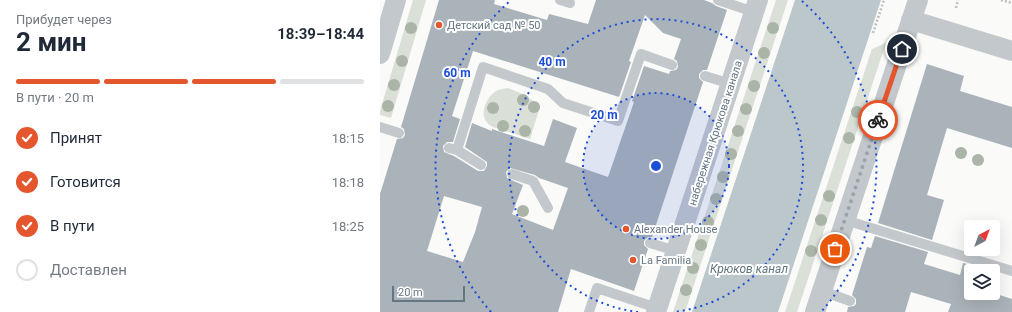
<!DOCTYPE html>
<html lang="ru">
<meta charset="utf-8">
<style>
body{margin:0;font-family:Roboto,sans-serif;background:#f6f6f7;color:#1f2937;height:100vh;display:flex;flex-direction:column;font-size:15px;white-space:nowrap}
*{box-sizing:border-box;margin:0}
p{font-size:13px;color:#747a83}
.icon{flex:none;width:22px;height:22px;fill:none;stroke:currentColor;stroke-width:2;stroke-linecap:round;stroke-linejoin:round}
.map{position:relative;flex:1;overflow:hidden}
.drawer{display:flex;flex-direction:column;background:#fff;width:380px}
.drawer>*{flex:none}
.needle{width:26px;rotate:41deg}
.tools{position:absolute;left:584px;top:220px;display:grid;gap:8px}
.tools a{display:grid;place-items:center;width:36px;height:36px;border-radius:4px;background:#fff;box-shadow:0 4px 16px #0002;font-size:20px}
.scale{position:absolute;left:12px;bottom:10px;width:73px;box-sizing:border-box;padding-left:4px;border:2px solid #657683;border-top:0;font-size:11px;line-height:14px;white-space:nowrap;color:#657683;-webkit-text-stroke:3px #fff;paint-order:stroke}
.pin{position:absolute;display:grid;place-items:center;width:34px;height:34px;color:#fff;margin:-17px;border:2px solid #fff;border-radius:50%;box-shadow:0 1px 4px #0007}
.courier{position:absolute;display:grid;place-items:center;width:40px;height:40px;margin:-20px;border:3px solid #e4572e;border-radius:50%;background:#fff;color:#222;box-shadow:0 1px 5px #0007}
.overview em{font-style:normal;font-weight:700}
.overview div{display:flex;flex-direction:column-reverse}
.overview{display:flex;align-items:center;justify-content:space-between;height:68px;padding:0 16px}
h1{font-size:26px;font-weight:700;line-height:30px}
.bar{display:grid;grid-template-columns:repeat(4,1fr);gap:6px 4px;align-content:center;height:48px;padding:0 16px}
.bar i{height:5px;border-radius:3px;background:#e0e1e3}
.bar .selected{background:#e4572e}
.bar p{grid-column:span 4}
ol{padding:0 16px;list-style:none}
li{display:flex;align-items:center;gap:12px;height:44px}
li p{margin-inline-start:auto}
li .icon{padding:4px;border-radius:50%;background:#e4572e;color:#fff;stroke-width:4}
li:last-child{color:#747a83}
li i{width:22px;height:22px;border:2px solid #e0e1e3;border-radius:50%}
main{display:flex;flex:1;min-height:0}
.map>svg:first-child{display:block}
</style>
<main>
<section class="drawer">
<div class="overview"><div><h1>2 мин</h1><p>Прибудет через</p></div><em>18:39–18:44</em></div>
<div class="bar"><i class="selected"></i><i class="selected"></i><i class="selected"></i><i></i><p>В пути · 20 m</p></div>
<ol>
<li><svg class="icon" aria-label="check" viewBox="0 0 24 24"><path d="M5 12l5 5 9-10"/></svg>Принят<p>18:15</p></li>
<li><svg class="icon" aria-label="check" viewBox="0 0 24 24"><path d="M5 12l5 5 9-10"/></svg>Готовится<p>18:18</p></li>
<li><svg class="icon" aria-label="check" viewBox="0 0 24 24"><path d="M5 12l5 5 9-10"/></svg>В пути<p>18:25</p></li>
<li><i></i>Доставлен</li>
</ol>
</section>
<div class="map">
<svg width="632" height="312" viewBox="0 0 632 312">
<rect width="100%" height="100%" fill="#fafaf8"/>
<!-- green -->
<path fill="#dadfd7" d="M33 0H46L11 118 0 115V111Z
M396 0H408L305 312H293Z
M506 43 417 312H405L492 49Z
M128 88C141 93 150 97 160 107L150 139 113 127C97 120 104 99 116 91 119 89 124 89 128 88Z"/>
<!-- water -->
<path fill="#bbc7cb" d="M415 0H501L398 312H312Z"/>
<!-- building -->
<path fill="#aab3b9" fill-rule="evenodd" d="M59 0H115L114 4 167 20 169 14 208 24 216 0H324L332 3 336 6 347 10 327 70H323L319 74V78L323 82 272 237H268L264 241V245L268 249 254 291 191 269 178 312H0V194L17 139 23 138 25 135 24 129 21 127ZM265 15 283 33 301 39 294 59 297 61 298 67 296 70 290 71 289 74 264 66 252 101 254 102 228 177 185 162 197 128 173 119 164 146 112 129V131L92 123 85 147 107 162V166L104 171H98L74 156 64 152 63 146 67 142H73L80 119 72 116 93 51 239 97 251 62 249 61ZM130 168 155 175 159 178 188 188 173 230 132 214 143 185 127 178 126 172ZM64 196 102 207 95 232 83 262 47 251Z
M547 64 584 76 580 91 632 107V148L567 128 547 195 564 200 552 240 498 223Z
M495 236 548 252 544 264 580 275 583 263 591 265V293H613L632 299V312H568L571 304 531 292 525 312H467L468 307 474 306 476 304V299L472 295 487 247 491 248Z"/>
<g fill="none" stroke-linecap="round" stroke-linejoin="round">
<!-- path -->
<path stroke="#bbbfc2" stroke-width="2.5" stroke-dasharray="2 2" stroke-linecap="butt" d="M621 0 632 3
M576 8 578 0
M493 33 504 0"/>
<!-- service -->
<path stroke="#c3c8cc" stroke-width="10" d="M180 0 190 3
M338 0 374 12
M325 76 351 84
M0 127 19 133
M69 148 77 150 101 165
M77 150 103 67 168 89 183 103 238 121 261 54 292 65
M132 174 153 181 168 208
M465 220 632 271
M270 243 296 251
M442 291 470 301
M209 312 217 288 277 308"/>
<!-- minor -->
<path stroke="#c3c8cc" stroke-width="20" d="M531 20 632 51
M0 54 16 0
M276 312 378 0
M435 312 538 0"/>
</g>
<!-- trees -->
<g fill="#aab4a7">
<circle cx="31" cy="28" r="6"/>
<circle cx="393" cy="28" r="6"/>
<circle cx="384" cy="53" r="6"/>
<circle cx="22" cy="61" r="6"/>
<circle cx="14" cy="85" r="6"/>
<circle cx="374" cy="86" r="6"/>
<circle cx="143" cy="100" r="6"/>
<circle cx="8" cy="106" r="6"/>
<circle cx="154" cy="107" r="6"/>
<circle cx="113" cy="108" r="6"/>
<circle cx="366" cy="109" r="6"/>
<circle cx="477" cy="112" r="6"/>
<circle cx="123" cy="126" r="6"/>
<circle cx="145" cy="131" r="6"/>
<circle cx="358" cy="131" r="6"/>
<circle cx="469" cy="138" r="6"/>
<circle cx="581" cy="153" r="6"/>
<circle cx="351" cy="154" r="6"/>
<circle cx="598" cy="160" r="6"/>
<circle cx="343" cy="177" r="6"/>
<circle cx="449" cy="196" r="6"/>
<circle cx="336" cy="199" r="6"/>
<circle cx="143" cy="211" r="6"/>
<circle cx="441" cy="220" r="6"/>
<circle cx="328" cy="222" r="6"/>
<circle cx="321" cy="245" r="6"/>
<circle cx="431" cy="251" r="6"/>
<circle cx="313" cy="268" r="6"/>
<circle cx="306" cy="290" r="6"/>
</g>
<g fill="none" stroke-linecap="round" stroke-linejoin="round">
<!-- done -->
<path stroke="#99a4ac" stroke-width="4" stroke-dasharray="0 7.2" d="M455 249 498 120"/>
<!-- route -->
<path stroke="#e4572e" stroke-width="5" d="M498 120 522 49"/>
</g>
<!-- distance rings -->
<circle cx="276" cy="166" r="73" fill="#1d4ed8" fill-opacity=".12"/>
<g fill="none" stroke="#1d4ed8" stroke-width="2" stroke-dasharray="2 4">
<circle cx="276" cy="166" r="73"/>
<path d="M258 312A147 147 0 1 1 294 312"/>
<path d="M111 312A220 220 0 0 1 130 1M422 1A220 220 0 0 1 441 312"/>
</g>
<!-- markers -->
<g fill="#e4572e" stroke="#fff" stroke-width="1.5">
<circle cx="59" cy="25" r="4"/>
<circle cx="246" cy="229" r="4"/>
<circle cx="253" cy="260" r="4"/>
</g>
<g text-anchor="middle" stroke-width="4" stroke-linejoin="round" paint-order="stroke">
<!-- poi labels -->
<g font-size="11" fill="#657683" stroke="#fff" text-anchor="start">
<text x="67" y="29">Детский сад № 50</text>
<text x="254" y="233">Alexander House</text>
<text x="261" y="264">La Familia</text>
</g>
<!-- street labels -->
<g font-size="11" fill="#657683" stroke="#fff">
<text transform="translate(335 133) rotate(-72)" y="4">набережная Крюкова канала</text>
</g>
<!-- water labels -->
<g font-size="12" font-style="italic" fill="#60757c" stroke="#fff">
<text x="369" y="273">Крюков канал</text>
</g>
</g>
<circle cx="276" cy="166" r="6" fill="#1d4ed8" stroke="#fff" stroke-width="2"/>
<g font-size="12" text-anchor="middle" font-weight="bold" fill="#1d4ed8" stroke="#fff" stroke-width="4" stroke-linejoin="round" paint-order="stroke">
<text x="172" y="66">40 m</text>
<text x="77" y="77">60 m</text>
<text x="224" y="119">20 m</text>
</g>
</svg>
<div class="tools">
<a><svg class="needle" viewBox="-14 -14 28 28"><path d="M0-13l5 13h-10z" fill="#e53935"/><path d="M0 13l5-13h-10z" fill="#747a83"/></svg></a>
<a><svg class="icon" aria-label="layers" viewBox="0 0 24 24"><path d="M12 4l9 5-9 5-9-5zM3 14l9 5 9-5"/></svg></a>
</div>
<div class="scale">20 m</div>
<div class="pin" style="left:455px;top:249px;background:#ea580c"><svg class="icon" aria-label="bag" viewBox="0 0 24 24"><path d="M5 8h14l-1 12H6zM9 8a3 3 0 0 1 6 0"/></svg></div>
<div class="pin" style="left:522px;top:49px;background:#1f2937"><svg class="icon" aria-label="home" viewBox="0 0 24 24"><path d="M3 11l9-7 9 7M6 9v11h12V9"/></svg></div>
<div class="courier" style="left:498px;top:120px"><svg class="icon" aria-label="bike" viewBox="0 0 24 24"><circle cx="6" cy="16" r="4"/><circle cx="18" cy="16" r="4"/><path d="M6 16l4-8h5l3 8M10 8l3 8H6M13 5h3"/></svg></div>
</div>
</main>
